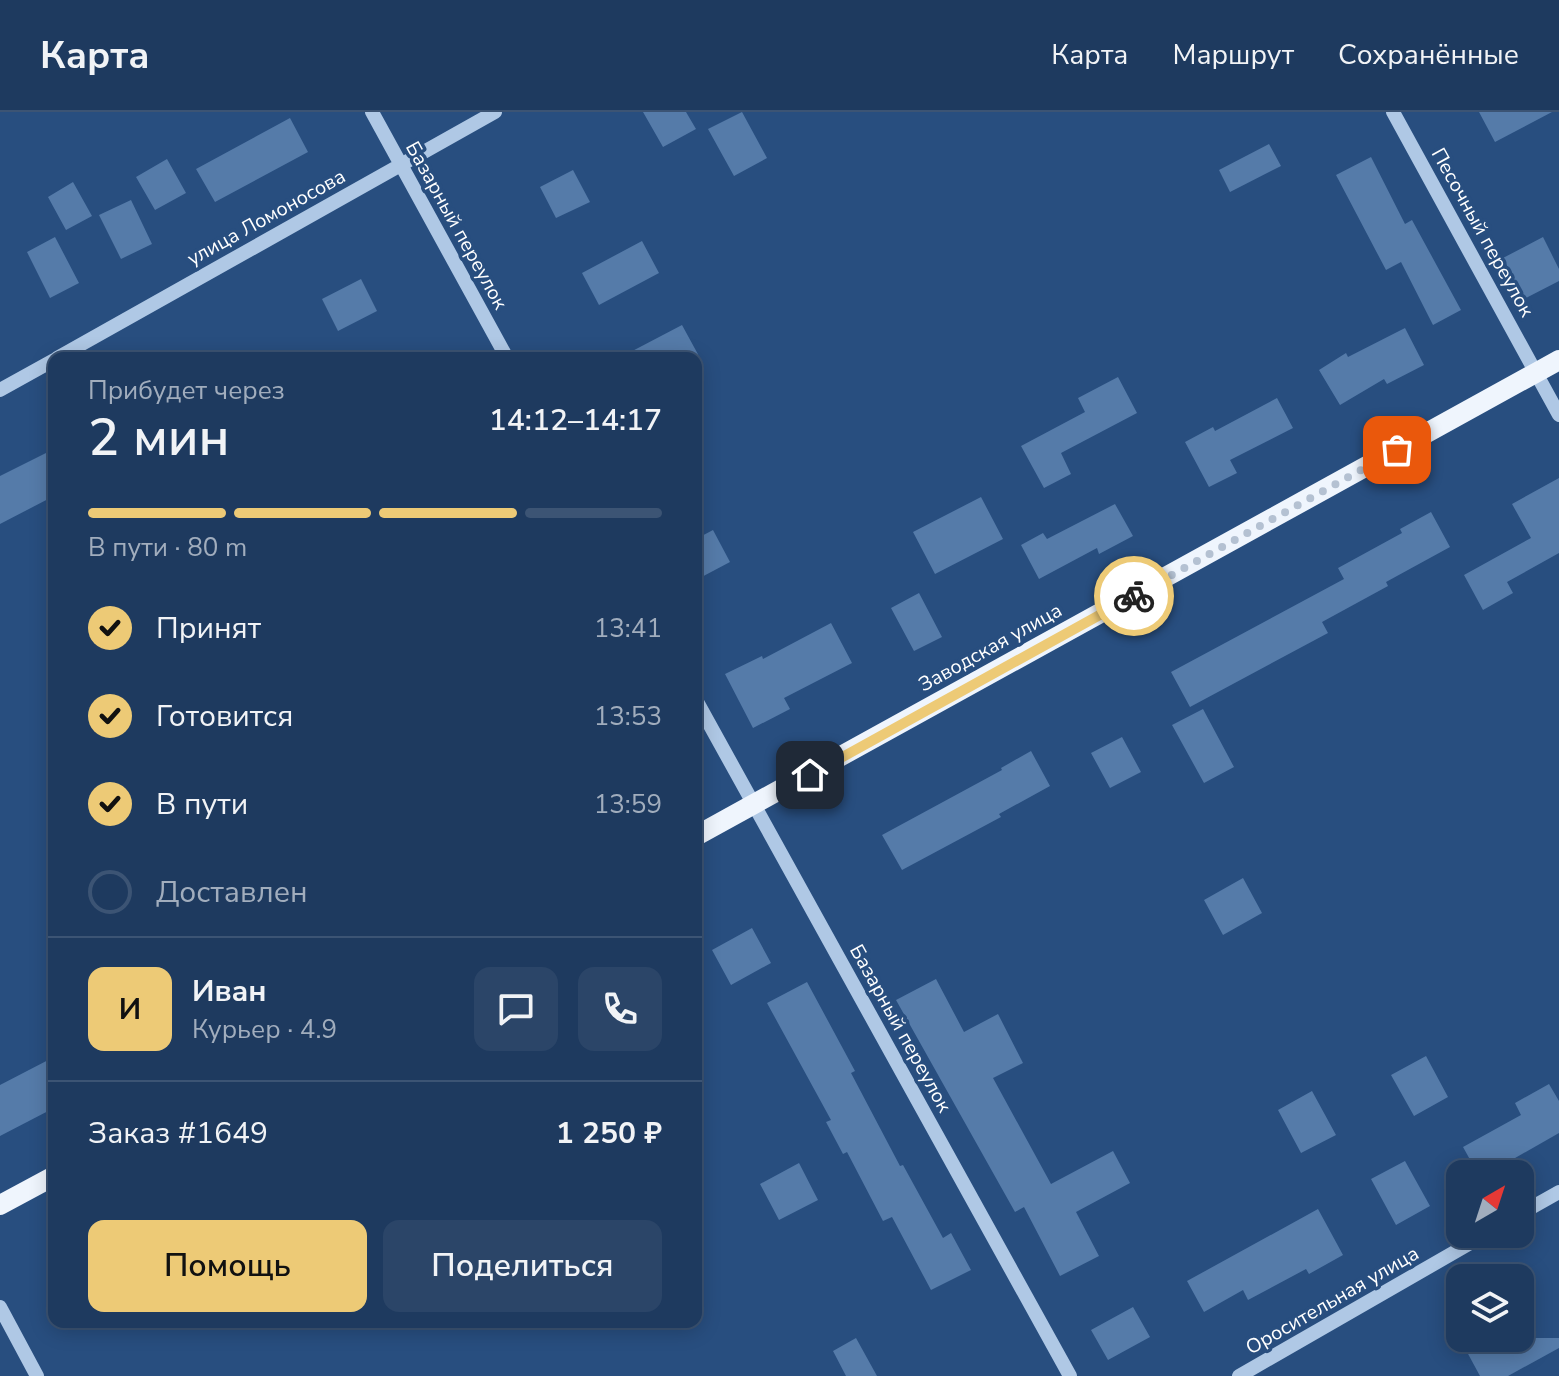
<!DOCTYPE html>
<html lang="ru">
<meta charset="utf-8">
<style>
body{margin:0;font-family:"Nunito Sans",sans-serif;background:#2b4568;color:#f1f3f6;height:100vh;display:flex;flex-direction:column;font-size:30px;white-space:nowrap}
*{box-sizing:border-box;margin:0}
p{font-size:26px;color:#a1adbd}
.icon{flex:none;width:44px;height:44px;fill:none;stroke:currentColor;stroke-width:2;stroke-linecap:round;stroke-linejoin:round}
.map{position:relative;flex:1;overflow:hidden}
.side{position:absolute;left:48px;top:240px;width:654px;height:976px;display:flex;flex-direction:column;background:#1e3a5f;border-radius:16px;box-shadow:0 4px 20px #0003,0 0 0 2px #3c5474}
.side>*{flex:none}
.needle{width:52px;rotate:39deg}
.buttons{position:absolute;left:1446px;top:1048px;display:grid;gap:16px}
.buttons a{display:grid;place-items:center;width:88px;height:88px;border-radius:16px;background:#1e3a5f;box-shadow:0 4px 20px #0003,0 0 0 2px #3c5474;font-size:40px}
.pin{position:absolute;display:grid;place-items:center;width:68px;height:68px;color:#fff;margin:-34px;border-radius:16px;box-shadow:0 4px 12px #0006}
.courier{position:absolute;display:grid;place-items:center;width:80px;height:80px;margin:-40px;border:6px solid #edca76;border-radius:50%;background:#fff;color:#222;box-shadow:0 2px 10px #0007}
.head em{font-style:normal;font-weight:600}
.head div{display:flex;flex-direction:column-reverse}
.head{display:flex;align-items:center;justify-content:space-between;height:136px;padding:0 40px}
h1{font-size:52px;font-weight:600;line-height:60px}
.bar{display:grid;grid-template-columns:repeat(4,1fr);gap:12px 8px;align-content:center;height:96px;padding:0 40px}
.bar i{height:10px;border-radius:6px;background:#3c5474}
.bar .on{background:#edca76}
.bar p{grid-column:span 4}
.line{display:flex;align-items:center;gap:20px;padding:0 40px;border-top:2px solid #3c5474}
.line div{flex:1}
.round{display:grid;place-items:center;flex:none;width:84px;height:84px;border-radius:16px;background:#2b4568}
ol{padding:0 40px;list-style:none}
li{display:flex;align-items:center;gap:24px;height:88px}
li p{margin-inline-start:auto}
li .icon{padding:8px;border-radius:50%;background:#edca76;color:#111;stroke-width:4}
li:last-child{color:#a1adbd}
li i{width:44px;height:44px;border:4px solid #3c5474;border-radius:50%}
.cta{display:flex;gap:16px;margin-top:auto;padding:16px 40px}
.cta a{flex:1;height:92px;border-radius:16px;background:#edca76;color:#111;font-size:32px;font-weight:600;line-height:92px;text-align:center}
.cta a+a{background:#2b4568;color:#f1f3f6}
header{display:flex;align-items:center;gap:48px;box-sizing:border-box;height:112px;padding:0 40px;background:#1e3a5f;border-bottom:2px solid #3c5474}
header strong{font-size:38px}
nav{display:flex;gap:44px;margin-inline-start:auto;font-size:28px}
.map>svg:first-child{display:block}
</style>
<header>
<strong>Карта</strong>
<nav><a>Карта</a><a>Маршрут</a><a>Сохранённые</a></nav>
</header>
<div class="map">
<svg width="1559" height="1264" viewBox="0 0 1559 1264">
<rect width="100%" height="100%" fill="#284e7f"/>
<!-- building -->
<path fill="#557ba9" d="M643 0H686L696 17 663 35Z
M742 0 767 46 734 64 708 17Z
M1479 0H1552L1495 30Z
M290 6 308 40 215 90 196 57Z
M1269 32 1281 54 1230 80 1219 58Z
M1371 45 1405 112 1412 108 1461 198 1433 213 1401 150 1386 158 1336 63Z
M167 47 186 81 155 98 136 65Z
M573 58 590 90 556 106 540 75Z
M73 70 92 104 66 118 48 85Z
M131 88 152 132 121 147 99 103Z
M55 125 79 171 50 186 27 140Z
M1543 125 1559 157V169L1524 187 1503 146Z
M642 129 659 161 599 193 582 161Z
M361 167 377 199 338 219 322 187Z
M682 213 700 246H619Z
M1405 216 1424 253 1387 272 1384 267 1340 293 1319 258 1346 241 1348 245Z
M1118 265 1137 301 1061 341 1071 362 1044 376 1021 334 1085 300 1078 286Z
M1277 286 1293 316 1230 348 1237 361 1209 375 1185 330 1213 315 1215 319Z
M54 337V384L0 412V364Z
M1559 366V441L1507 470 1513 481 1483 498 1464 463 1531 426 1512 392Z
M981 385 1003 427 935 462 913 420Z
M1115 392 1133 424 1099 442 1097 436 1039 467 1021 433 1043 421 1047 427Z
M1431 400 1450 435 1386 470 1388 474 1322 510 1328 521 1190 595 1171 560 1344 467 1338 456 1402 421 1400 417Z
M713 418 730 450 696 468V427Z
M919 481 942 525 914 539 891 496Z
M831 511 852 551 784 586 790 597 753 616 725 562 762 544 763 547Z
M1203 597 1234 655 1204 671 1172 613Z
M1122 625 1141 660 1110 676 1091 641Z
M1031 639 1050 674 999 702 1001 705 902 758 882 723 1002 658 1001 656Z
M1243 766 1262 801 1223 823 1204 788Z
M752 816 771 851 731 873 712 838Z
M936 867 964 920 998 902 1023 951 993 966 1051 1072 1113 1039 1130 1071 1076 1100 1099 1144 1060 1164 1024 1095 1015 1100 896 888Z
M807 870 855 959 851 961 900 1054 903 1053 943 1126 951 1121 971 1158 931 1178 892 1105 883 1109 847 1040 843 1042 826 1010 831 1008 767 891Z
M1426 944 1448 985 1414 1004 1391 963Z
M54 945V996L0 1024V973Z
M1549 972 1559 989V1021L1487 1062H1478L1463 1035 1521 1003 1515 991Z
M1312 979 1336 1023 1301 1041 1278 998Z
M1405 1049 1430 1094 1396 1113 1371 1067Z
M799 1051 818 1088 779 1108 760 1072Z
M1318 1097 1343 1143 1309 1162 1306 1157 1248 1188 1243 1178 1204 1200 1187 1169Z
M1133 1195 1150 1225 1108 1248 1091 1218Z
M856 1226 877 1264H846L833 1239Z
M1493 1226H1559V1236L1508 1264H1480L1467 1240Z"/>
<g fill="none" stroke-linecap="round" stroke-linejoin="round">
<!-- minor -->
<path stroke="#afc8e5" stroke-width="14" d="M372 0 507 246
M1393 0 1559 303
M57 246 495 0
M0 278 54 248
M696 588 1070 1264
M1520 1102 1559 1080
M0 1195 37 1264
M1239 1264 1486 1122"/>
<!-- major -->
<path stroke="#eff5fd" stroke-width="20" d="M696 724 1559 248
M0 1093 54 1064"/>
</g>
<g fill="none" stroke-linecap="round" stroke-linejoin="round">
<!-- done -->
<path stroke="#b4c1d2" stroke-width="8" stroke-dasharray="0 14.4" d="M1134 484 1397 338"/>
<!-- route -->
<path stroke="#edca76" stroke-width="10" d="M810 663 1134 484"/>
</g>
<g text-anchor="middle" stroke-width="7" stroke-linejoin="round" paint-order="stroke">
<!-- street labels -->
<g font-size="20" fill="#fff" stroke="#284e7f">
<text transform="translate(266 105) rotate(-29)" y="7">улица Ломоносова</text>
<text transform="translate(457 113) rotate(61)" y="7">Базарный переулок</text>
<text transform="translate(1483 120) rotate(61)" y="7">Песочный переулок</text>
<text transform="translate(990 535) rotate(-29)" y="7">Заводская улица</text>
<text transform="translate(901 916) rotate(61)" y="7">Базарный переулок</text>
<text transform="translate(1332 1188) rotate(-30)" y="7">Оросительная улица</text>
</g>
</g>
</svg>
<div class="buttons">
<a><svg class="needle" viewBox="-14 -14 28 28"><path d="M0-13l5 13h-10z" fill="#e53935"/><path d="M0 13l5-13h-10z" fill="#a1adbd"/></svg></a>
<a><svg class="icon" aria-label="layers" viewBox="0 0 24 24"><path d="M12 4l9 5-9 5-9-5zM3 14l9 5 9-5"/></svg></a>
</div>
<div class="pin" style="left:1397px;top:338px;background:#ea580c"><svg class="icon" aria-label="bag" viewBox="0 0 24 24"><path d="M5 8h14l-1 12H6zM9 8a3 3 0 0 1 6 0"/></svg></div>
<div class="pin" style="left:810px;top:663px;background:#1f2937"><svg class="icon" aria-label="home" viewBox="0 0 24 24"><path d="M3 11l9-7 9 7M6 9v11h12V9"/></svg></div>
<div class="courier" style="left:1134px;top:484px"><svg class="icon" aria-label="bike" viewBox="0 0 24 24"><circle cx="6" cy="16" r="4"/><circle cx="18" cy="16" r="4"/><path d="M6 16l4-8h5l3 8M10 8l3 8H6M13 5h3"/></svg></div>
<section class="side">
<div class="head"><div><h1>2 мин</h1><p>Прибудет через</p></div><em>14:12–14:17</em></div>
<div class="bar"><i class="on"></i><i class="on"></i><i class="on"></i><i></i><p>В пути · 80 m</p></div>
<ol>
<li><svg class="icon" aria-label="check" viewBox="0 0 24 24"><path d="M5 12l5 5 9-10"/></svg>Принят<p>13:41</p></li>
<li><svg class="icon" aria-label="check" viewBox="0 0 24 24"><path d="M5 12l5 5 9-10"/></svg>Готовится<p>13:53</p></li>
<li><svg class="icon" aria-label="check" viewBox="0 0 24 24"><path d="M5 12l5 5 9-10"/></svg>В пути<p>13:59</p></li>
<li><i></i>Доставлен</li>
</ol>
<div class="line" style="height:144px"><b class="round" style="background:#edca76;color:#111">И</b><div><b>Иван</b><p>Курьер · 4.9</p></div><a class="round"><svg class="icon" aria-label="chat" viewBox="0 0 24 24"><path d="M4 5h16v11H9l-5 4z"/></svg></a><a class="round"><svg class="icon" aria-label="phone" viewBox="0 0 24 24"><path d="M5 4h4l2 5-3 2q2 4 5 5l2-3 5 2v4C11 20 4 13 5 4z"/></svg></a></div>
<div class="line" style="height:104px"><div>Заказ #1649</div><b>1 250 ₽</b></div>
<div class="cta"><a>Помощь</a><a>Поделиться</a></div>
</section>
</div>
